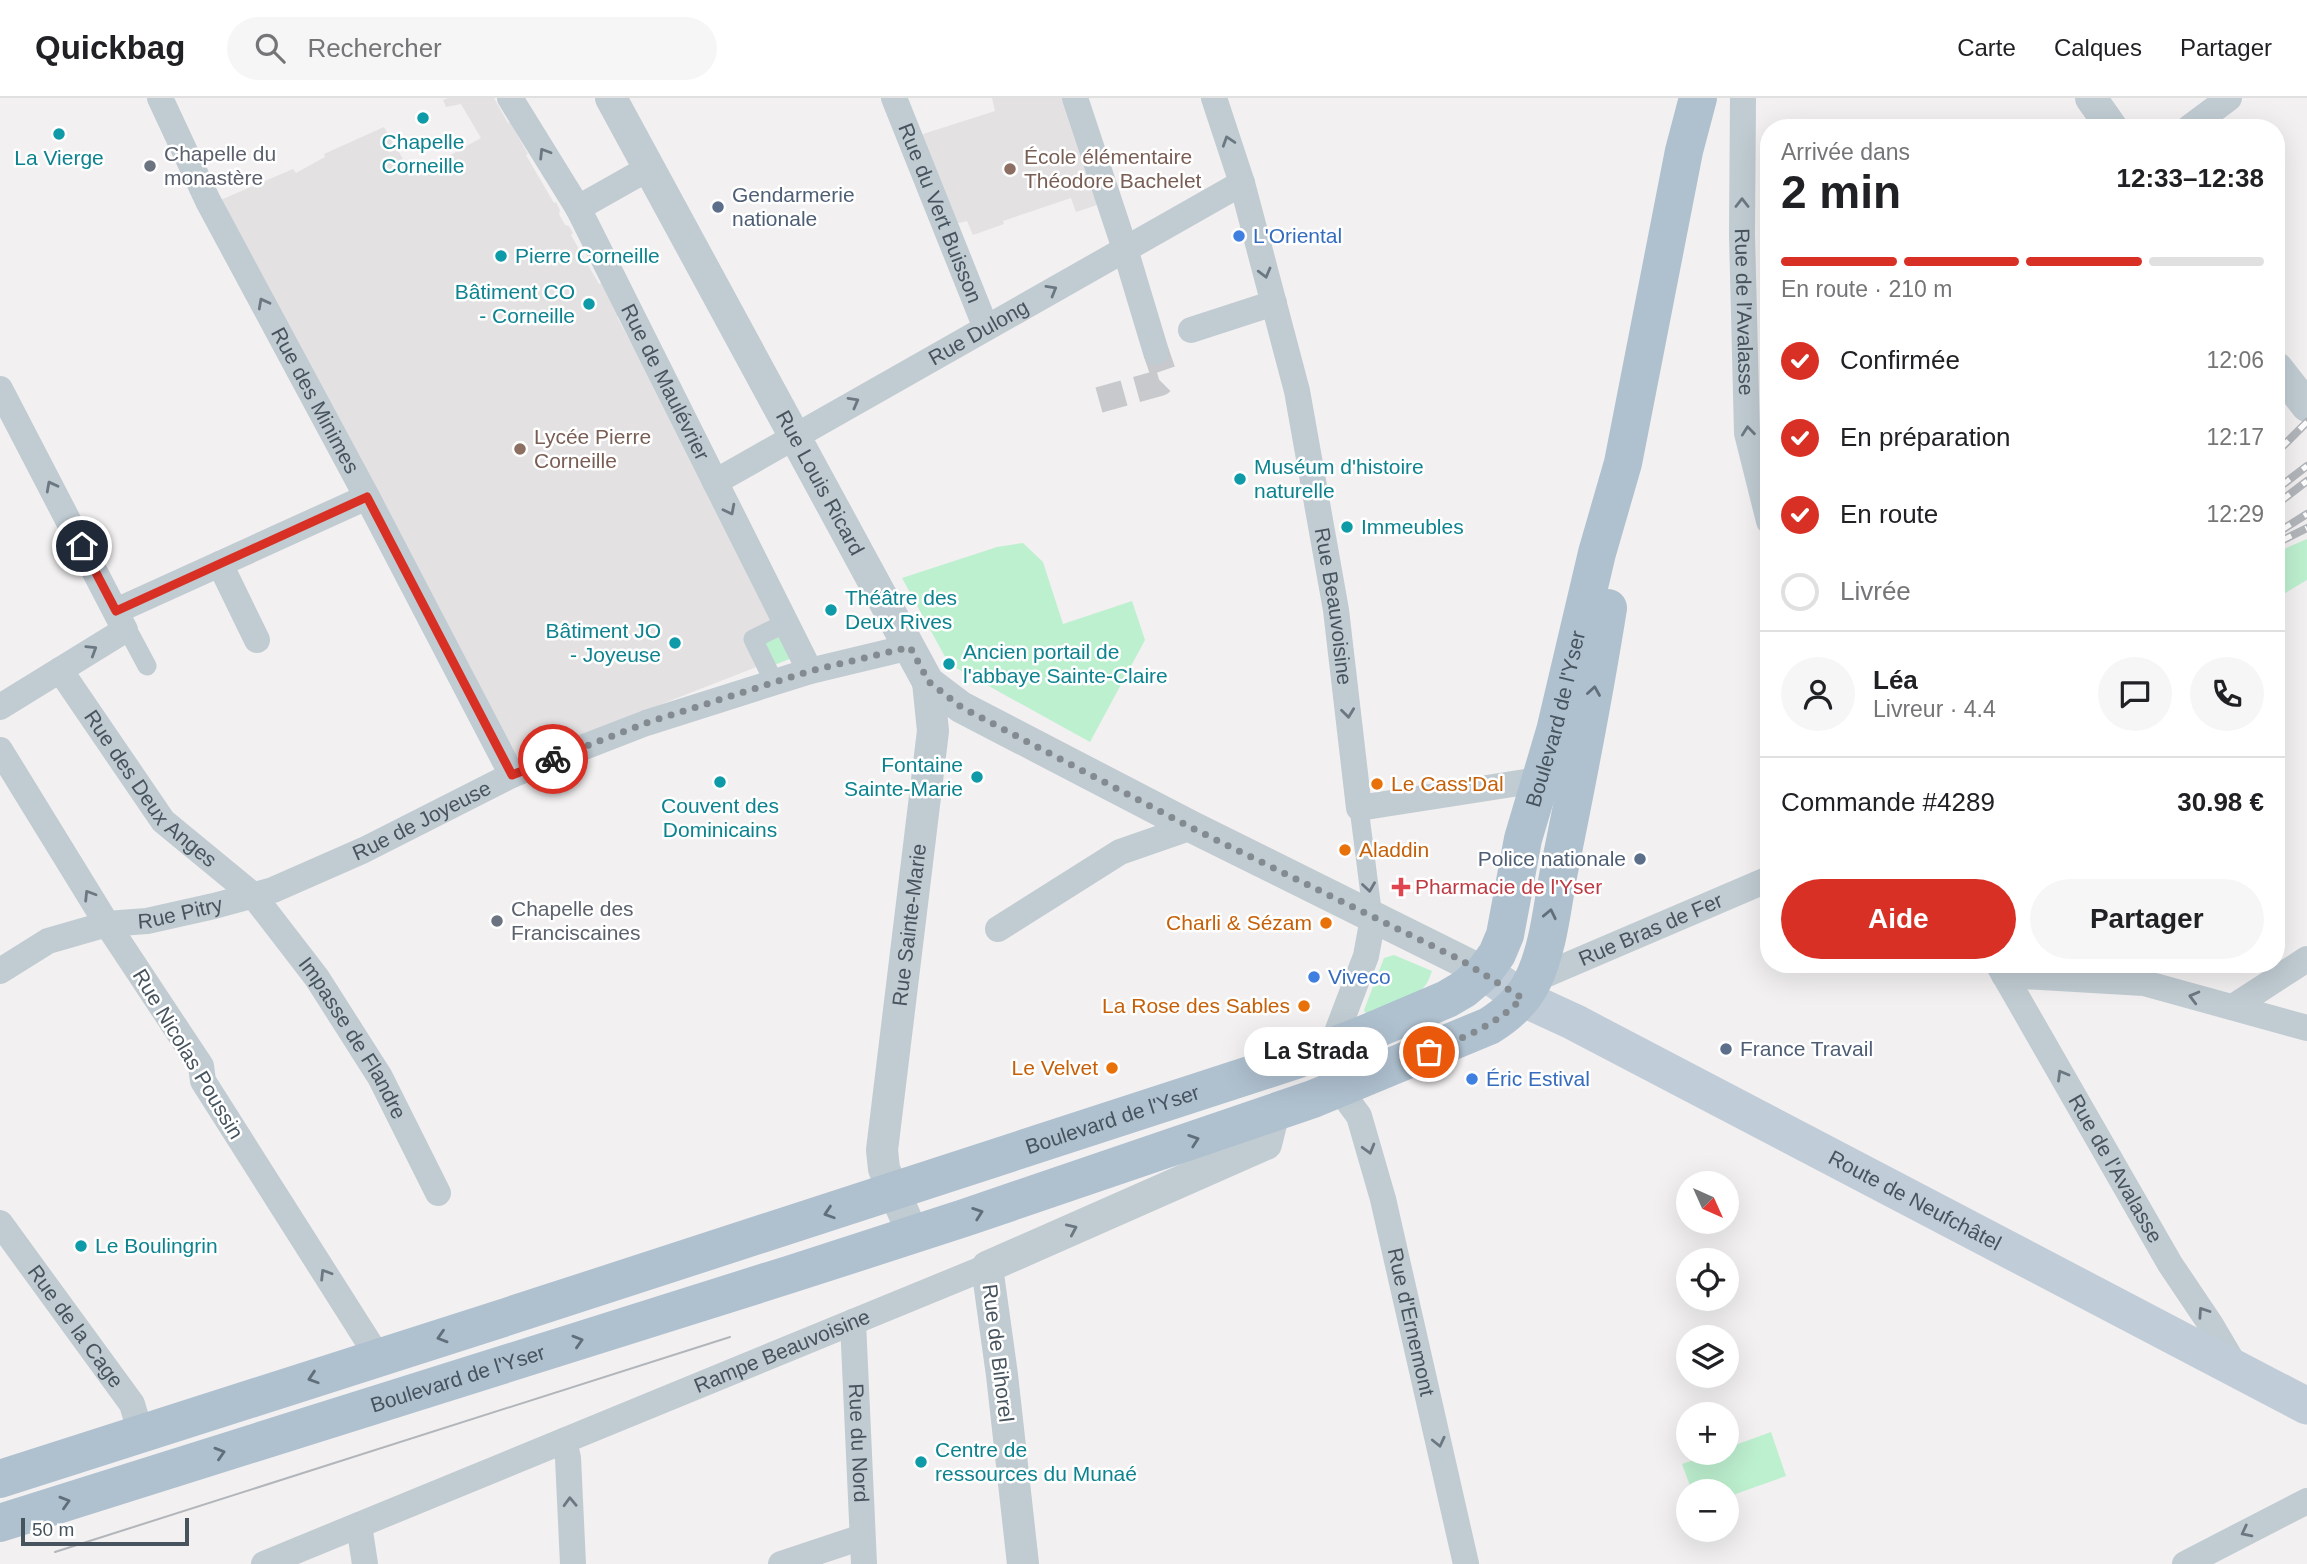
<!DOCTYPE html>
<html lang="fr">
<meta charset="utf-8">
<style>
body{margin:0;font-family:Helvetica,sans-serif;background:#f6f6f6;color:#202124;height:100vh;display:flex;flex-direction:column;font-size:26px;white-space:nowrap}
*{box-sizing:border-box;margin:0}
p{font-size:23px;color:#757577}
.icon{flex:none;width:38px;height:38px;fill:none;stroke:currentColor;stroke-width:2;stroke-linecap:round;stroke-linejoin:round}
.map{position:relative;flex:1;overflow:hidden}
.drawer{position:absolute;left:1760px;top:21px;width:525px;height:854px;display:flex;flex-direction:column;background:#fff;border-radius:28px;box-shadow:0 7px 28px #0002}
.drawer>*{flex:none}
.needle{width:46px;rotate:135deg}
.controls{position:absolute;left:1676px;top:1073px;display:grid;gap:14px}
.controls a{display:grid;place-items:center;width:63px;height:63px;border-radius:50%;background:#fff;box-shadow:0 7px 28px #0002;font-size:35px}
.scale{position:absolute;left:21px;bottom:18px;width:168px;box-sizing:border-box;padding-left:7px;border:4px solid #47545e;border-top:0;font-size:19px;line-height:24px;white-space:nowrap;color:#47545e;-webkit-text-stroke:5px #fff;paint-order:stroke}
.pin{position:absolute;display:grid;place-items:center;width:60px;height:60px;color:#fff;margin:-30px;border:4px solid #fff;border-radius:50%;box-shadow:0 2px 7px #0007}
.courier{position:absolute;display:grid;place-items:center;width:70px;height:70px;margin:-35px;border:5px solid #d93025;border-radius:50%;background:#fff;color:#222;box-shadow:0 2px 9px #0007}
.bubble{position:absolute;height:49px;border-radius:24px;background:#fff;box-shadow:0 7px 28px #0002;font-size:23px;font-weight:600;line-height:49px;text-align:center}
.headline em{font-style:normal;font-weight:600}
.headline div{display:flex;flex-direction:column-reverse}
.headline{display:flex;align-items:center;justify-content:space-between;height:119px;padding:0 21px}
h1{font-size:46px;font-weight:600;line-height:52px}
.bar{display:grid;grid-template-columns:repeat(4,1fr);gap:10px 7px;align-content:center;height:84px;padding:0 21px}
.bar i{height:9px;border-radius:5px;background:#e0e0e0}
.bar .current{background:#d93025}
.bar p{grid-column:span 4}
.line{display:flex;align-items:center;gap:18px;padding:0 21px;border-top:2px solid #e0e0e0}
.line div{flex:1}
.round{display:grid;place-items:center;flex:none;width:74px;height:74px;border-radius:37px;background:#f6f6f6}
ol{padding:0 21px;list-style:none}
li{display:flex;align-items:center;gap:21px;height:77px}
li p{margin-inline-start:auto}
li .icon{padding:7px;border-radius:50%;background:#d93025;color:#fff;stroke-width:4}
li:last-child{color:#757577}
li i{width:38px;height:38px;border:4px solid #e0e0e0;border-radius:50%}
.primary-button{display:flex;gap:14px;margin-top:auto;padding:14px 21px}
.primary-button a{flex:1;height:80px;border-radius:42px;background:#d93025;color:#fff;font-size:28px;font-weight:600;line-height:80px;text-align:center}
.primary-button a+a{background:#f6f6f6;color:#202124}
header{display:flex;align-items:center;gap:42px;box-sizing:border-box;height:98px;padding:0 35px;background:#fff;border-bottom:2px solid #e0e0e0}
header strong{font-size:33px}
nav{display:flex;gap:38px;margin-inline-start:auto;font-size:24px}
.search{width:490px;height:63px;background:#f6f6f6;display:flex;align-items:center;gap:18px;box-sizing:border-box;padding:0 24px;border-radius:38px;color:#757577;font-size:26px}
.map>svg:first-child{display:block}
</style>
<header>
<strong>Quickbag</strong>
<div class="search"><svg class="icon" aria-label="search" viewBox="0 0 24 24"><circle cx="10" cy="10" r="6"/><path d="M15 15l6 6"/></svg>Rechercher</div>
<nav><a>Carte</a><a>Calques</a><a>Partager</a></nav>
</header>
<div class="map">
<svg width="2307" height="1466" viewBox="0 0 2307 1466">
<rect width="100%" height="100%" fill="#f2f0f0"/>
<!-- education -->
<path fill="#e3e1e2" d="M448 0H494L508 25 510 24 528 56 526 57 554 105 556 104 560 112 559 116 565 127 569 128 573 135 571 137 599 186 601 185 620 217 617 219 781 522 759 568 521 661 508 653 216 104 293 71 296 75 325 59 324 56 384 29 413 78 481 40 461 6 446 9 443 2Z
M992 0H1064L1097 107 1076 114 1071 100 1003 123 1004 126 973 137 967 123 955 126 920 37 995 13Z"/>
<!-- green -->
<path fill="#bdf0cf" d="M2307 441V482L2277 500V454Z
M1023 445 1043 464 1063 526 1132 503 1145 542 1090 644 949 566 902 480 997 449Z
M786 525 802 556 767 570 753 541Z
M1394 857 1432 873C1430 878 1428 885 1424 889 1413 901 1382 910 1366 916L1364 912 1384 860Z
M1771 1334 1786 1378 1727 1399V1393H1692L1682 1366 1714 1355 1727 1354V1350Z"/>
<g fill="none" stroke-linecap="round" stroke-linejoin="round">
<!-- minor-tunnel -->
<path stroke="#c7c9cc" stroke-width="26" stroke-dasharray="26 13" stroke-linecap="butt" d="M1099 302 1160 285 1165 280 1156 254"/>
<!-- pedestrian -->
<path stroke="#c0cbd2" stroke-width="19" d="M125 532 131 538 147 568
M774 584 753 541 786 525
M1359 710 1373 820"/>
<!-- minor -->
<g stroke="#c0cbd2" stroke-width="26">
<path id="s1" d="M160 0 208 103 367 399 512 677"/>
<path id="s2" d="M510 0 578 110 810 573"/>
<path id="s3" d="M894 0 986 230"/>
<path d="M1075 0 1125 151 1156 254"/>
<path id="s4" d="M1214 0 1242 85 1297 293 1336 512 1359 710 1525 684 1538 690"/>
<path id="s5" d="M1743 0 1742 137 1747 335 1769 423"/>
<path d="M2189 30 2229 0"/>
<path d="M578 110 649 70"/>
<path d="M1191 232 1274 205"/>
<path d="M0 291 125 532 0 609"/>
<path id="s6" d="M715 384 1242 85"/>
<path d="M220 466 257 542"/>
<path d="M116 513 367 399"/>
<path id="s7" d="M60 572 163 723 253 797 317 880 380 979 438 1095"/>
<path d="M0 652 107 826 201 968 203 983 378 1259"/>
<path id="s8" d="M1373 820 1366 858 1331 950 1339 991 1359 1018 1383 1101 1466 1466"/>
<path d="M998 831 1120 754 1192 729"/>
<path id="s9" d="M1998 866 2170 1166 2211 1227 2237 1271"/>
<path id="s10" d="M0 873 48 843 107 826 147 823 214 808 273 792 364 752 512 677 646 625 810 573 910 549"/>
<path d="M2004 877 2144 885 2307 930"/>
<path id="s11" d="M1533 882 1769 781"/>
<path d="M2233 909 2307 861"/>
<path id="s12" d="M0 1125 132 1306 141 1336"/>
<path id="s13" d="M853 1224 864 1466"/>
<path d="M564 1343 568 1360 573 1466"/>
<path d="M359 1427 365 1466"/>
<path id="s14" d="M264 1466 987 1169"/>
<path d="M781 1466 862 1439"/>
<path d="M2185 1466 2307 1403"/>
</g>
<!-- tertiary -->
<g stroke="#c0cbd2" stroke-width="32">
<path id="s15" d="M611 0 928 584 961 609 1192 729 1484 874"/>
<path d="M2091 0 2112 30"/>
<path d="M2277 270 2307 308"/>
<path id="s16" d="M913 1136 884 1071 882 1052 933 633 928 584"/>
<path d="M1023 1466 1002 1277 987 1169 1266 1046 1274 1014"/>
</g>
<!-- secondary -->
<path stroke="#c0ccd7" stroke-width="37" id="s17" d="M1484 874 1522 900 1574 924 2307 1308"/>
<!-- primary -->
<g stroke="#afc0cf" stroke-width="38">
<path id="s18" d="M0 1381 506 1219 1296 962 1360 938 1447 901 1464 891 1484 874 1497 856 1505 837 1523 741 1555 633 1597 455 1623 365 1684 53 1698 0"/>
<path id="s19" d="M0 1425 791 1176 964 1120 1313 1001 1489 928C1507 917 1524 901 1533 882 1549 849 1552 808 1559 773 1577 685 1594 598 1608 510"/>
</g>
<!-- tram -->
<path stroke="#b2b5ba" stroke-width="2" d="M55 1454 730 1239"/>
<defs>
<path id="rail" d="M2277 354 2307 324
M2277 391 2307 368
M2277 406 2307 383
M2277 435 2307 416
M2277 445 2307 430"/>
</defs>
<!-- rail casing -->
<use href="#rail" stroke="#b2b5ba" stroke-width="8"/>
<!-- rail -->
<use href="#rail" stroke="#fff" stroke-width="5" stroke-dasharray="16" stroke-linecap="butt"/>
</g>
<!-- one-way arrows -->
<defs><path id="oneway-chevron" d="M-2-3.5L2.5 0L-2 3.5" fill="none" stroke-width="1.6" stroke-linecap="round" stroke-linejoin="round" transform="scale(1.75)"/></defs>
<g stroke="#6b7881">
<use href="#oneway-chevron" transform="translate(1228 43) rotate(-108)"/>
<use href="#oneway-chevron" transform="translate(544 55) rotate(-122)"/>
<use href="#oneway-chevron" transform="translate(1742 105) rotate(-90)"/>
<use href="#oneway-chevron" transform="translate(1265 175) rotate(75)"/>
<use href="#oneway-chevron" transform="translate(1052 192) rotate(-30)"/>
<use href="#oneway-chevron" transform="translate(263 205) rotate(-118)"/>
<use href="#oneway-chevron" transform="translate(854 304) rotate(-29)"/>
<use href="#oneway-chevron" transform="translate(1748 333) rotate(-96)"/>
<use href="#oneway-chevron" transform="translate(51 388) rotate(-118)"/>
<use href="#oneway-chevron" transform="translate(730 412) rotate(63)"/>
<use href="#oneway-chevron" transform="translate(92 552) rotate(-32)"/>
<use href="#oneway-chevron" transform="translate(1348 615) rotate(83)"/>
<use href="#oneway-chevron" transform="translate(1369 789) rotate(82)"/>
<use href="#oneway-chevron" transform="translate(89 797) rotate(-122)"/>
<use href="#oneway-chevron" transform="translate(2194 899) rotate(-165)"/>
<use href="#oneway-chevron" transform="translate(2062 977) rotate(-120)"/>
<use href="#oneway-chevron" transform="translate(1369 1051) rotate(74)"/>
<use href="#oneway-chevron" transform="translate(1072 1131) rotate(-24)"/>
<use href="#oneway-chevron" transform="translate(325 1176) rotate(-122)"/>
<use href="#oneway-chevron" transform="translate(2203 1214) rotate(-124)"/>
<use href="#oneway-chevron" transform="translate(1439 1344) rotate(77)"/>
<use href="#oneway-chevron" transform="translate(570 1404) rotate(-92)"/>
<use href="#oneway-chevron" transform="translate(2246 1434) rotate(153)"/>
</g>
<g stroke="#616f7a">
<use href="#oneway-chevron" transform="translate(1594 593) rotate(-81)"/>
<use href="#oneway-chevron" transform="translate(1550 816) rotate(-78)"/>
<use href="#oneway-chevron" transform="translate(1194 1042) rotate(-19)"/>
<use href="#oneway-chevron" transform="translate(829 1115) rotate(162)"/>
<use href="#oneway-chevron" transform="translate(978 1115) rotate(-19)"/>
<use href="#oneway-chevron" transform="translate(442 1239) rotate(163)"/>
<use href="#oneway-chevron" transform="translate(578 1243) rotate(-17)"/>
<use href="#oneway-chevron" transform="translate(313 1280) rotate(162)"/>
<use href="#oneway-chevron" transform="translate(220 1355) rotate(-17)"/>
<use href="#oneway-chevron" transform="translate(65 1404) rotate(-17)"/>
</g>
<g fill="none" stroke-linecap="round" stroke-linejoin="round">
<!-- done -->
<path stroke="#838b91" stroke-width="7" stroke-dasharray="0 12.6" d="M553 661 646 625 810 573 910 549 929 584 961 609 1192 730 1461 862 1522 900C1496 928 1463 939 1429 954"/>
<!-- route -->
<path stroke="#d93025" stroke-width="9" d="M82 448 116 513 367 399 512 677 553 661"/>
</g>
<!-- markers -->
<g fill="#0f9aa8" stroke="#fff" stroke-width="2.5">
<circle cx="423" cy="20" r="7"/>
<circle cx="59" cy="36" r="7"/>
<circle cx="501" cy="158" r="7"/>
<circle cx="589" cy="206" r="7"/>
<circle cx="1240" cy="381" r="7"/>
<circle cx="1347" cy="429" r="7"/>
<circle cx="831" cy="512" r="7"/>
<circle cx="675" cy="545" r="7"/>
<circle cx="949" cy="566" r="7"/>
<circle cx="977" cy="679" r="7"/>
<circle cx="720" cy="684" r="7"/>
<circle cx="81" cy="1148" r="7"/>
<circle cx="921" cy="1364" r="7"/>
</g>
<g fill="#6b7280" stroke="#fff" stroke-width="2.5">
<circle cx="150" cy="68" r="7"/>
<circle cx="497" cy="823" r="7"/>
</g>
<g fill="#8d6e63" stroke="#fff" stroke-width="2.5">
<circle cx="1010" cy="71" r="7"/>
<circle cx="520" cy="351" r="7"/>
</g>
<g fill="#5c6f8a" stroke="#fff" stroke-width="2.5">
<circle cx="718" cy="109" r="7"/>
<circle cx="1640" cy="761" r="7"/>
<circle cx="1726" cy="951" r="7"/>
</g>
<g fill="#3f7fe0" stroke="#fff" stroke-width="2.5">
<circle cx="1239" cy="138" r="7"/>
<circle cx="1314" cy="879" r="7"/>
<circle cx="1472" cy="981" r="7"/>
</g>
<g fill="#e8710a" stroke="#fff" stroke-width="2.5">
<circle cx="1377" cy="686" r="7"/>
<circle cx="1345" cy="752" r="7"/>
<circle cx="1326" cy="825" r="7"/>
<circle cx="1304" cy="908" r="7"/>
<circle cx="1112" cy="970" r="7"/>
</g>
<path fill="#e0444e" stroke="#fff" stroke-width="2.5" d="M1397.5 778.5h7v7h7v7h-7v7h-7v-7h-7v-7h7z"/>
<g text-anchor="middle" stroke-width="5" stroke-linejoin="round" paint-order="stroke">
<!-- culture labels -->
<g font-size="21" fill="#0d838f" stroke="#fff" text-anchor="start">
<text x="423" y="51" text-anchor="middle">Chapelle<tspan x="423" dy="24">Corneille</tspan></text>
<text x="59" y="67" text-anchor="middle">La Vierge</text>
<text x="515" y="165">Pierre Corneille</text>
<text x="575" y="201" text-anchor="end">Bâtiment CO<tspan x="575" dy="24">- Corneille</tspan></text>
<text x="1254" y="376">Muséum d'histoire<tspan x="1254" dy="24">naturelle</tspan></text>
<text x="1361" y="436">Immeubles</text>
<text x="845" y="507">Théâtre des<tspan x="845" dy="24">Deux Rives</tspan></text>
<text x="661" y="540" text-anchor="end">Bâtiment JO<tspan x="661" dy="24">- Joyeuse</tspan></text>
<text x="963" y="561">Ancien portail de<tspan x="963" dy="24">l'abbaye Sainte-Claire</tspan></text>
<text x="963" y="674" text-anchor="end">Fontaine<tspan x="963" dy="24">Sainte-Marie</tspan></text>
<text x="720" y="715" text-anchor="middle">Couvent des<tspan x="720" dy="24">Dominicains</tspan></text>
<text x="95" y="1155">Le Boulingrin</text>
<text x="935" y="1359">Centre de<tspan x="935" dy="24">ressources du Munaé</tspan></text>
</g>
<!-- worship labels -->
<g font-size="21" fill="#5b616d" stroke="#fff" text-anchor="start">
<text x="164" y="63">Chapelle du<tspan x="164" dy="24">monastère</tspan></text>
<text x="511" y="818">Chapelle des<tspan x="511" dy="24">Franciscaines</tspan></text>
</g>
<!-- education labels -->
<g font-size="21" fill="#785e54" stroke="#fff" text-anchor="start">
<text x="1024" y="66">École élémentaire<tspan x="1024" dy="24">Théodore Bachelet</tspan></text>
<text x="534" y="346">Lycée Pierre<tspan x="534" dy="24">Corneille</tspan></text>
</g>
<!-- service labels -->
<g font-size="21" fill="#4e5e75" stroke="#fff" text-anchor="start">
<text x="732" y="104">Gendarmerie<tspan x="732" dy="24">nationale</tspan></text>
<text x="1626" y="768" text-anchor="end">Police nationale</text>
<text x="1740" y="958">France Travail</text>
</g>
<!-- street labels -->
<g font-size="21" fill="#47545e" stroke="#fff">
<text dy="7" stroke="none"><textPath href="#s3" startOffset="124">Rue du Vert Buisson</textPath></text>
<text dy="7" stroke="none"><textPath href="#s5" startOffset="214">Rue de l'Avalasse</textPath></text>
<text dy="7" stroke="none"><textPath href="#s6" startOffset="303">Rue Dulong</textPath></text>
<text dy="7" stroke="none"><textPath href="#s2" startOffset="324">Rue de Maulévrier</textPath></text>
<text dy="7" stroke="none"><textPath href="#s1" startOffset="340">Rue des Minimes</textPath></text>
<text dy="7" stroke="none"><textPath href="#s15" startOffset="438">Rue Louis Ricard</textPath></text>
<text dy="7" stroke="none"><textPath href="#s4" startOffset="523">Rue Beauvoisine</textPath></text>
<text dy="7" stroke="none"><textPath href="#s18" startOffset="1836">Boulevard de l'Yser</textPath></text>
<text dy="7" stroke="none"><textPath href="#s7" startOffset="150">Rue des Deux Anges</textPath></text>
<text dy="7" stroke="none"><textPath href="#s10" startOffset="452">Rue de Joyeuse</textPath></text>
<text dy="7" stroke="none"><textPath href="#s10" startOffset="192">Rue Pitry</textPath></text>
<text dy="7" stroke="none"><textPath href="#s16" startOffset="317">Rue Sainte-Marie</textPath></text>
<text dy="7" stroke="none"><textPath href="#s11" startOffset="128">Rue Bras de Fer</textPath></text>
<text dy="7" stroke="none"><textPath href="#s7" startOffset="474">Impasse de Flandre</textPath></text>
<text transform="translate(188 956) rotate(59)" y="7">Rue Nicolas Poussin</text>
<text dy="7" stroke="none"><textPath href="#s18" startOffset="1169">Boulevard de l'Yser</textPath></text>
<text dy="7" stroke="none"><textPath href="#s9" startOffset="236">Rue de l'Avalasse</textPath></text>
<text dy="7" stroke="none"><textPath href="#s17" startOffset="488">Route de Neufchâtel</textPath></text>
<text dy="7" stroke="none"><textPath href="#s8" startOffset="425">Rue d'Ernemont</textPath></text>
<text dy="7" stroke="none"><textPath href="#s12" startOffset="128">Rue de la Cage</textPath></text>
<text dy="7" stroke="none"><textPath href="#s14" startOffset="560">Rampe Beauvoisine</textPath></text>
<text transform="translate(998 1255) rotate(83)" y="7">Rue de Bihorel</text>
<text dy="7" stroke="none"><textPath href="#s19" startOffset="480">Boulevard de l'Yser</textPath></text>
<text dy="7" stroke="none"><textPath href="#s13" startOffset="121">Rue du Nord</textPath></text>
</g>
<!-- shop labels -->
<g font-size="21" fill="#366cbe" stroke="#fff" text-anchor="start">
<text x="1253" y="145">L'Oriental</text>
<text x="1328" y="886">Viveco</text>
<text x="1486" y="988">Éric Estival</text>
</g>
<!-- food labels -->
<g font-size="21" fill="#c56008" stroke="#fff" text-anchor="end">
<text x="1391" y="693" text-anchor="start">Le Cass'Dal</text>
<text x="1359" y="759" text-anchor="start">Aladdin</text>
<text x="1312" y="832">Charli &amp; Sézam</text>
<text x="1290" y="915">La Rose des Sables</text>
<text x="1098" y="977">Le Velvet</text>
</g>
<!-- health labels -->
<g font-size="21" fill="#be3a42" stroke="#fff" text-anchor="start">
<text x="1415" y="796">Pharmacie de l'Yser</text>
</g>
</g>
</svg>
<div class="controls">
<a><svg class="needle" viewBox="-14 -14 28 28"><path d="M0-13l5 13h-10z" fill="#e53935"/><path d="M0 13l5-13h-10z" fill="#757577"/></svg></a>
<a><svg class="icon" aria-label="locate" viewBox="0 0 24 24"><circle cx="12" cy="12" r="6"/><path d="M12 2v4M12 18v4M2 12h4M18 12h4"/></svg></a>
<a><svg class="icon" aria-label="layers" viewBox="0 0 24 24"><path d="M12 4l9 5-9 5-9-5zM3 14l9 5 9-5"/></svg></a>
<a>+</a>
<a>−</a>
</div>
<div class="scale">50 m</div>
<div class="pin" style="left:1429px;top:954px;background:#ea580c"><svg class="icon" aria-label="bag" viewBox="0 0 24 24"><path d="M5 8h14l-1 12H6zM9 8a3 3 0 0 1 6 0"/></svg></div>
<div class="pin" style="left:82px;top:448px;background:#1f2937"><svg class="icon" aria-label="home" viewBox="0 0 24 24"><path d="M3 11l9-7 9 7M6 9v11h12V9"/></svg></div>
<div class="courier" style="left:553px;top:661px"><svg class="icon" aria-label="bike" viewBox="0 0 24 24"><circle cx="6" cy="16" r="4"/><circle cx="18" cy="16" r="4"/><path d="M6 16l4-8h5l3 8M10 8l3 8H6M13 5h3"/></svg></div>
<div class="bubble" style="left:1244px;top:929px;width:144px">La Strada</div>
<section class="drawer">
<div class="headline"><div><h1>2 min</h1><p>Arrivée dans</p></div><em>12:33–12:38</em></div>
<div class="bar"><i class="current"></i><i class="current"></i><i class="current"></i><i></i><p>En route · 210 m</p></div>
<ol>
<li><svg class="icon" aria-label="check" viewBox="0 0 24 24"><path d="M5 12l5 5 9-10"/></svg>Confirmée<p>12:06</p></li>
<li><svg class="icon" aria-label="check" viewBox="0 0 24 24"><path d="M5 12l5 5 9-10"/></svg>En préparation<p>12:17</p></li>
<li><svg class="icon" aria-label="check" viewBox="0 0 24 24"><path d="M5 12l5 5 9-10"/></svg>En route<p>12:29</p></li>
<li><i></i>Livrée</li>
</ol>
<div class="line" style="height:126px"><a class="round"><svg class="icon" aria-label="person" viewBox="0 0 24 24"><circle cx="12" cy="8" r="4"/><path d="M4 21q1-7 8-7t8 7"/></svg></a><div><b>Léa</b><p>Livreur · 4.4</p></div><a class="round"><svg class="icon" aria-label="chat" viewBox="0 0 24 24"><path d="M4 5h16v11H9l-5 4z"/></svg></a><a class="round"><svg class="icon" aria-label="phone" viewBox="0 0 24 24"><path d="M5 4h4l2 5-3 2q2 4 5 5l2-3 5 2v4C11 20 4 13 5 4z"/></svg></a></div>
<div class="line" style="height:91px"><div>Commande #4289</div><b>30.98 €</b></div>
<div class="primary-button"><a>Aide</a><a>Partager</a></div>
</section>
</div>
